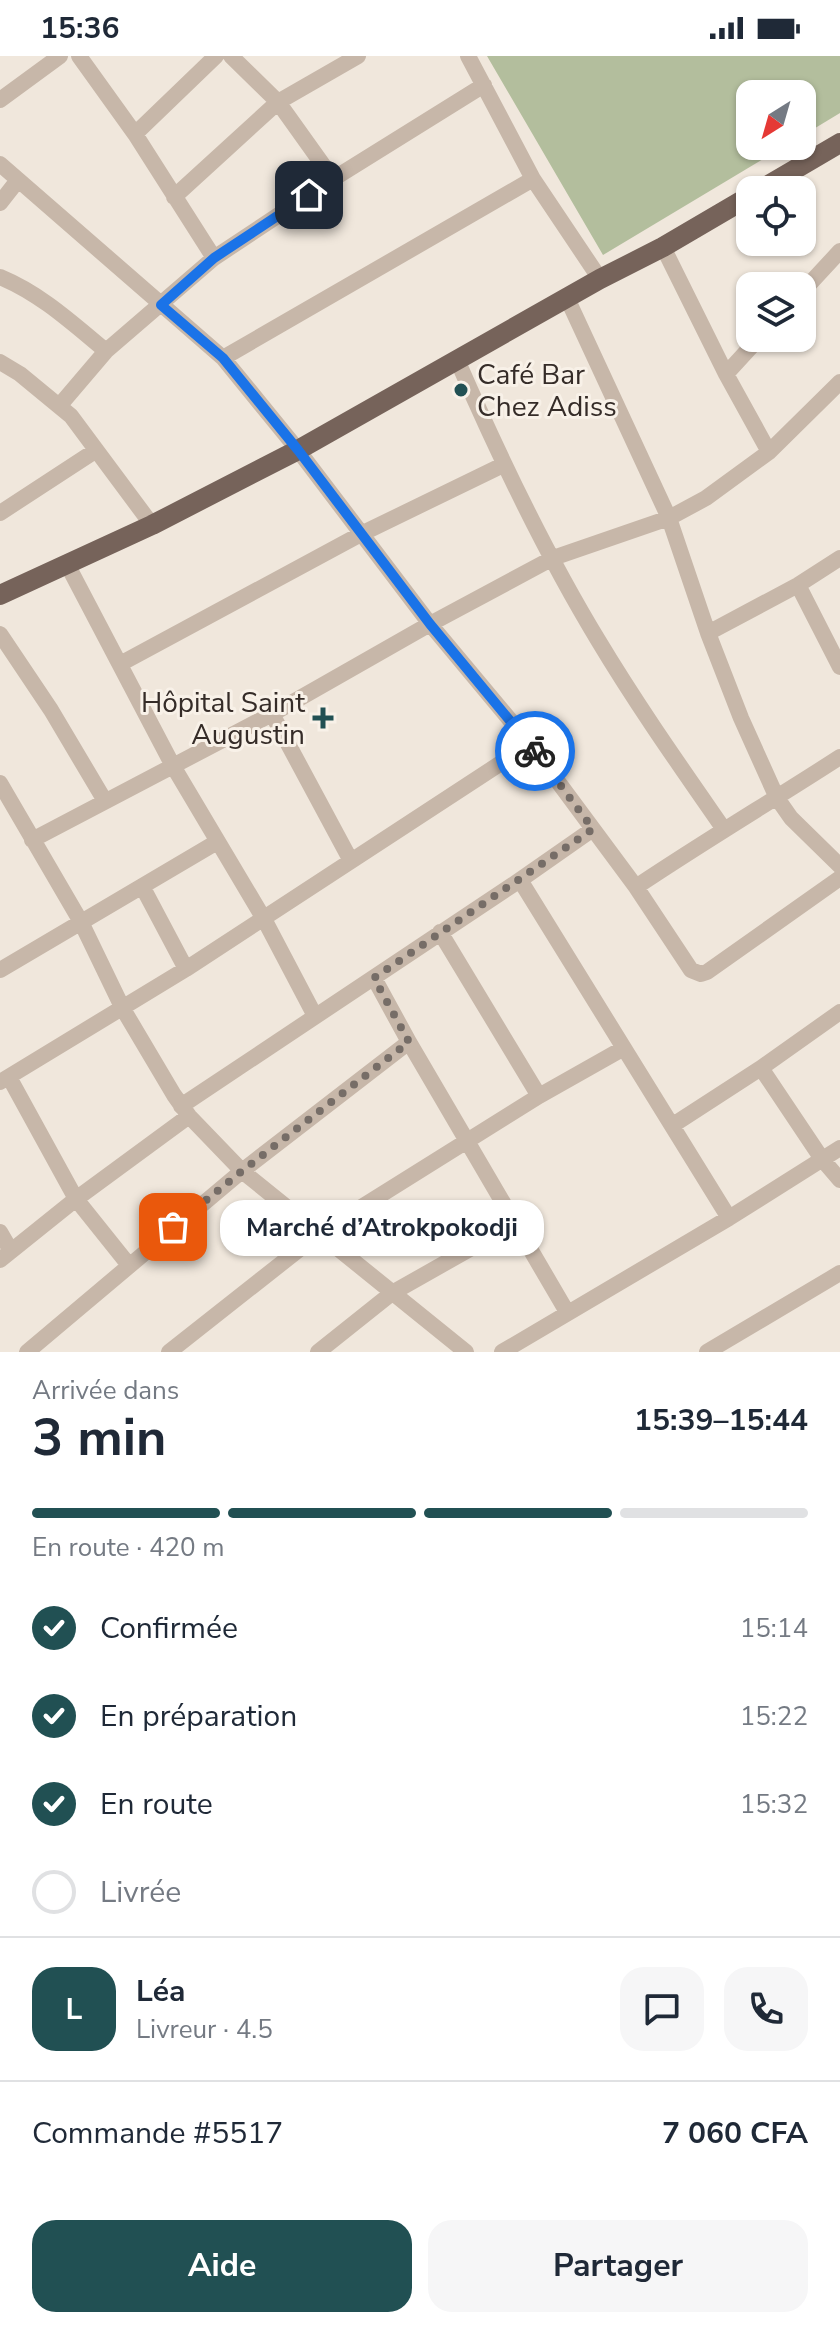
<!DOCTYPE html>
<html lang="fr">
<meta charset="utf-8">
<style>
body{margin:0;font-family:"Nunito Sans",sans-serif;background:#f6f6f7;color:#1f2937;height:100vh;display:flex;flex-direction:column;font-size:30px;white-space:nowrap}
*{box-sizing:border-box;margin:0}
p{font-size:26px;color:#747a83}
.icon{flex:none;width:44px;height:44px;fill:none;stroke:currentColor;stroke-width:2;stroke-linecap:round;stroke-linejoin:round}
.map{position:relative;height:1296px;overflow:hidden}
.panel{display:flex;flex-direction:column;background:#fff;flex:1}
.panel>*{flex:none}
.needle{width:52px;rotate:217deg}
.controls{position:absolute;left:736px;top:24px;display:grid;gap:16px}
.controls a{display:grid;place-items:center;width:80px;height:80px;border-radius:16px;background:#fff;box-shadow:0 2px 6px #0004;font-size:40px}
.pin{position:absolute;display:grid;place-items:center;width:68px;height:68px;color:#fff;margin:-34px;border-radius:16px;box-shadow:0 4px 12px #0006}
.courier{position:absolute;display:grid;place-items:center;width:80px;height:80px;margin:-40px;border:6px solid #1a73e8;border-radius:50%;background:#fff;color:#222;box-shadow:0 2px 10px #0007}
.bubble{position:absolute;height:56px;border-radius:24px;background:#fff;box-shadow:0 2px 6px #0004;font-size:26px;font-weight:700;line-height:56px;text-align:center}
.summary em{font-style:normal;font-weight:700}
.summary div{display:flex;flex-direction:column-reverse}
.summary{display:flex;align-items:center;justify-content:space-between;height:136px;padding:0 32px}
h1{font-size:52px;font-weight:700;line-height:60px}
.bar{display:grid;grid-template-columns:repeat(4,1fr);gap:12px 8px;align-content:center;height:96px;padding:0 32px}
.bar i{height:10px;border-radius:6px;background:#e0e1e3}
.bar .current{background:#215053}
.bar p{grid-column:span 4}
.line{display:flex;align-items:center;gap:20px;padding:0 32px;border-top:2px solid #e0e1e3}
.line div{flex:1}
.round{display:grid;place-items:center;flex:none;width:84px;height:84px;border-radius:24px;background:#f6f6f7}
ol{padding:0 32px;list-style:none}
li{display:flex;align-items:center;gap:24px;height:88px}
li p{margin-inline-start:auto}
li .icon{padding:8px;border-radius:50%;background:#215053;color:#fff;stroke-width:4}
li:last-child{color:#747a83}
li i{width:44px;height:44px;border:4px solid #e0e1e3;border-radius:50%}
.primary-button{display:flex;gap:16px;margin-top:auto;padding:16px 32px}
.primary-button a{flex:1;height:92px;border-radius:24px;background:#215053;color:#fff;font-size:32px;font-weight:700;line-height:92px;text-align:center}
.primary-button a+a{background:#f6f6f7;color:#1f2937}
.status{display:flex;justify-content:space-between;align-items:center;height:56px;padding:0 40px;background:#fff;direction:ltr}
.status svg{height:22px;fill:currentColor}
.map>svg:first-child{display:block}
</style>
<div class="status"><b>15:36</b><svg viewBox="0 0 49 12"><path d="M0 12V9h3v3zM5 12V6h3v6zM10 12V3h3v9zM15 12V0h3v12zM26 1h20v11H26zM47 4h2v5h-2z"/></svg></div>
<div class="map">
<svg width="840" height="1296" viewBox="0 0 840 1296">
<rect width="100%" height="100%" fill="#f0e7dc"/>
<!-- green -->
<path fill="#b3be9d" d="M487 0H840V57L802 80V38H750V90H785L603 199Z"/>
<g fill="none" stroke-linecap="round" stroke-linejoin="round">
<!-- minor -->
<path stroke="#c7b7a9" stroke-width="16" d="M79 0 135 78 214 202
M231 0 278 46 333 123
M468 0 533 123 600 223
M0 44 60 0
M135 78 216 0
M0 108 223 302 298 394 430 568 530 688 636 831 691 914 701 918 707 916 840 822
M174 141 278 46 358 0
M0 147 18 124
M663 191 726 318 769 396
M0 221C41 238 72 267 106 295
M802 236 840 195
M567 242 669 462 708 577 741 662 777 742 791 762 840 810
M223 302 533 123
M0 306 20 318 71 360 152 469
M458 306C499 400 544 495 598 584 637 649 680 710 723 772
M726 318 759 282
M60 349 106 295 214 202 333 123 484 29
M0 457 95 395
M67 508 173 710 264 863 315 960
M798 529 840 611
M708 577 798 529 840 502
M0 578 51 654 105 745
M120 608 361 478 503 409
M272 658 351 805
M0 727 81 866 123 953 174 1039 189 1060 242 1115 466 1296
M32 784 272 658 430 568 553 502 669 462 706 442 769 396 840 326
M520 824 729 1162
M142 830 186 913
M636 831C703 786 772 745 840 701
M440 876 539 1040
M0 914 217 786
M374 922 409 986 567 1256
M761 1012 822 1103 840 1124
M9 1021 76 1143 128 1208
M0 1026 186 913 530 688
M181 1050 520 824 593 773
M673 1069 761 1012 840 956
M0 1176 11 1195
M0 1204 76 1143 189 1060
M27 1296 242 1115 409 986
M169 1296 320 1177 539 1040 624 992
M318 1296 392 1237 514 1168
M502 1296 729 1162 840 1092
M707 1296 840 1217"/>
<!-- major -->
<path stroke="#76635a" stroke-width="20" d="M760 134 840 87
M0 539 152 469 298 394 600 223 663 191 750 140"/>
</g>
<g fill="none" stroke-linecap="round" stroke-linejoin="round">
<!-- done -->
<path stroke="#766d67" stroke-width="8" stroke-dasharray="0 14.4" d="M173 1171 242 1115 409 986 374 922 593 773 535 695"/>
<!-- route -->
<path stroke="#1a73e8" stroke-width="10" d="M309 139 214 202 161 249 223 302 298 394 430 568 535 695"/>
</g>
<!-- markers -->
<g fill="#215053" stroke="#f8f1e8" stroke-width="3">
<circle cx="461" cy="334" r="8"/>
<path d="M319 650h8v8h8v8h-8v8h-8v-8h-8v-8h8z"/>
</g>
<g text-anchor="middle" stroke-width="6" stroke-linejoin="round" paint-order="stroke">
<!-- poi labels -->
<g font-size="28" fill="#352c28" stroke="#f8f1e8" text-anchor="start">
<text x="477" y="328">Café Bar<tspan x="477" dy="32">Chez Adiss</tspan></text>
<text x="305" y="656" text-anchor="end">Hôpital Saint<tspan x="305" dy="32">Augustin</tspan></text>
</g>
</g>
</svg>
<div class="controls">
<a><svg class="needle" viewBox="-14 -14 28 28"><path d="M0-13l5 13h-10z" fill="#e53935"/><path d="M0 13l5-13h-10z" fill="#747a83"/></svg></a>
<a><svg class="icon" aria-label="locate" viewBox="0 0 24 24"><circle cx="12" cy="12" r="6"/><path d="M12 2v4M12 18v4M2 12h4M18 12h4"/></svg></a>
<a><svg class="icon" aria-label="layers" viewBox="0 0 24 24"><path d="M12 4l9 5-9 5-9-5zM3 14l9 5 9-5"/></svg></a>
</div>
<div class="pin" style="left:173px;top:1171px;background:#ea580c"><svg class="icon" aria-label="bag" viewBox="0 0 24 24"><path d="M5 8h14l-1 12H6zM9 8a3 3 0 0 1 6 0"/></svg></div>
<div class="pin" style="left:309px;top:139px;background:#1f2937"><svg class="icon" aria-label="home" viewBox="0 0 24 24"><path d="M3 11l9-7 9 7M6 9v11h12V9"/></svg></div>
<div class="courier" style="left:535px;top:695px"><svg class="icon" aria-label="bike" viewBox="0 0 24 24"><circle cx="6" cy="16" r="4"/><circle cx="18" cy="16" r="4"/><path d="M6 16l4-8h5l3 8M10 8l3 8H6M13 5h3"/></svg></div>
<div class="bubble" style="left:220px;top:1144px;width:324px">Marché d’Atrokpokodji</div>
</div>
<section class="panel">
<div class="summary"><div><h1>3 min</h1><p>Arrivée dans</p></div><em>15:39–15:44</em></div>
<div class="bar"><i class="current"></i><i class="current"></i><i class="current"></i><i></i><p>En route · 420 m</p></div>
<ol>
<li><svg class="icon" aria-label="check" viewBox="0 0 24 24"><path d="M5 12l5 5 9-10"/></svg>Confirmée<p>15:14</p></li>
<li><svg class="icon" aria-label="check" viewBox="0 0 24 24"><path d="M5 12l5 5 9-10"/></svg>En préparation<p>15:22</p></li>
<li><svg class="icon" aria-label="check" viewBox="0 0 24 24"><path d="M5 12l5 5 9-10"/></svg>En route<p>15:32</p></li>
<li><i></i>Livrée</li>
</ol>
<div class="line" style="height:144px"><b class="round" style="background:#215053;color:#fff">L</b><div><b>Léa</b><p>Livreur · 4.5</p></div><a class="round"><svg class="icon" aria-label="chat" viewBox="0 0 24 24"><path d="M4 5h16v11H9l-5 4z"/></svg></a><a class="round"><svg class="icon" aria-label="phone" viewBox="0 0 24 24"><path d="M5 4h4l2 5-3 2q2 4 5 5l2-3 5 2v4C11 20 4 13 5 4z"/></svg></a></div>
<div class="line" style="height:104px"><div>Commande #5517</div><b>7 060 CFA</b></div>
<div class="primary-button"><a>Aide</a><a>Partager</a></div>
</section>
